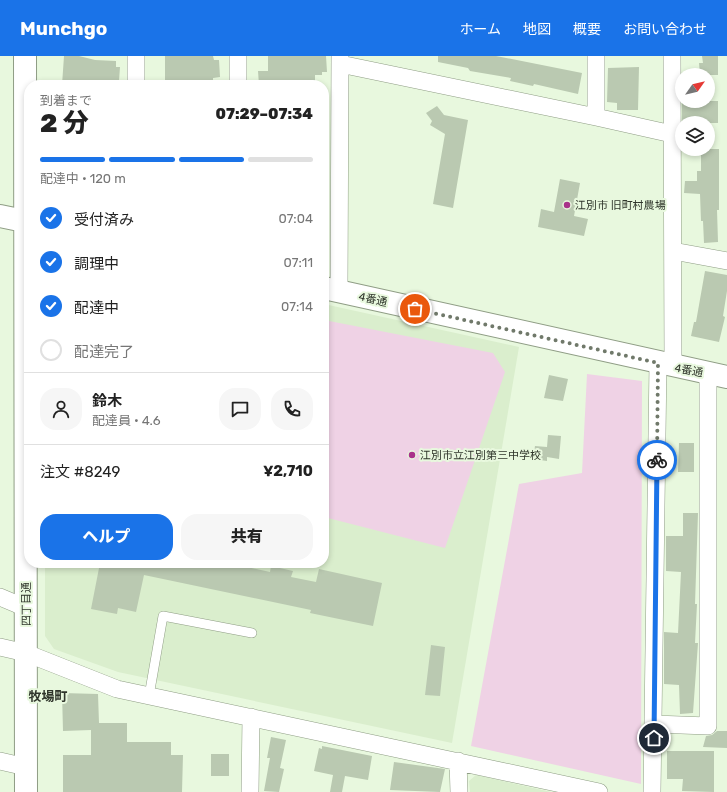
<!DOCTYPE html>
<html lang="ja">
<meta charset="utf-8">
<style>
body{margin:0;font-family:Rubik,"Noto Sans JP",sans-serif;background:#f6f6f6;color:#222;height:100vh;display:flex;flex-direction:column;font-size:15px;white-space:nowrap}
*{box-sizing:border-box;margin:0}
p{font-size:13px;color:#767676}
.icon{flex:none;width:22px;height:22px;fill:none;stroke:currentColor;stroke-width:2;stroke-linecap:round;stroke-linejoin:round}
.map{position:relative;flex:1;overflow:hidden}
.side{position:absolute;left:24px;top:24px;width:305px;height:488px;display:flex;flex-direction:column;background:#fff;border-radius:16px;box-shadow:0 2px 6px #0003}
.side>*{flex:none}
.needle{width:26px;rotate:56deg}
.fabs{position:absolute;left:675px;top:12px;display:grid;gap:8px}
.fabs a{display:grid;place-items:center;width:40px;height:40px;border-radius:50%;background:#fff;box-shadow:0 2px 6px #0003;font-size:20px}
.pin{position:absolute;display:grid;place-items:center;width:34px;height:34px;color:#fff;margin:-17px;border:2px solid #fff;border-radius:50%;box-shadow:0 1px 4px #0007}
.courier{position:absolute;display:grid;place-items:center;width:40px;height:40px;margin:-20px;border:3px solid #1a73e8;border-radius:50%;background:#fff;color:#222;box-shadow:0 1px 5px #0007}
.head em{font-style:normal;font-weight:800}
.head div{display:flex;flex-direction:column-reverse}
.head{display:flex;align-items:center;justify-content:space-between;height:68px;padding:0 16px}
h1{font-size:26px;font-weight:800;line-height:30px}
.bar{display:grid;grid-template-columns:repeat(4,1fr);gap:6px 4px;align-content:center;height:48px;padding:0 16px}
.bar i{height:5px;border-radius:3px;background:#e0e0e0}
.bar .on{background:#1a73e8}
.bar p{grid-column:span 4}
.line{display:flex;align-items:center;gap:10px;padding:0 16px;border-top:1px solid #e0e0e0}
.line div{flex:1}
.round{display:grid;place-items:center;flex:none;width:42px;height:42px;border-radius:16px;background:#f6f6f6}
ol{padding:0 16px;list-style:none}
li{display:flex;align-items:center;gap:12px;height:44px}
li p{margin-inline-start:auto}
li .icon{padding:4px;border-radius:50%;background:#1a73e8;color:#fff;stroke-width:4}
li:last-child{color:#767676}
li i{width:22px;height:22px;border:2px solid #e0e0e0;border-radius:50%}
.cta{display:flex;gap:8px;margin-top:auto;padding:8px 16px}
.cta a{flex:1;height:46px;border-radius:16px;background:#1a73e8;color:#fff;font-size:16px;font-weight:800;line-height:46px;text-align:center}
.cta a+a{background:#f6f6f6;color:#222}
header{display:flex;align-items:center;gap:24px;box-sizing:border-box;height:56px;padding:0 20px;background:#1a73e8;color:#fff}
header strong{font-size:19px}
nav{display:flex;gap:22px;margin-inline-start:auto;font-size:14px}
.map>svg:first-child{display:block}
</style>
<header>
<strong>Munchgo</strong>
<nav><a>ホーム</a><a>地図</a><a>概要</a><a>お問い合わせ</a></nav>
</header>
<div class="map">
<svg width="727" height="736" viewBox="0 0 727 736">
<rect width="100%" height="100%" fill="#e8f8de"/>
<!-- built -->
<path fill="#daeecd" d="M324 248 519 291 452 687 118 616 54 593 45 580V507H324Z
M476 719 551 736H470L469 725Z"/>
<!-- green -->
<path fill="#efd2e5" d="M324 264 493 297 505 316 445 492 324 461Z
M587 318 642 325 641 728 471 690 519 428 582 417Z"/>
<!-- building -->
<path fill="#bac9b1" d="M64 0H79L95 4 116 5V11H120L119 25H83L82 29H62Z
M165 0H213L214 4H219L220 21 213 22V29H165Z
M268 0H326L327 16H322V19H315V29H259L258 15H268Z
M438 0H496L582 17 578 38 534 28 533 30 510 25 511 22 470 15 468 12 438 6Z
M702 0H718V19H700L699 7H703Z
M639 11 638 54H617V47L607 46 608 12Z
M682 45H718V67H682Z
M437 50 444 59 468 64 453 152 433 148 445 78 430 69 432 65 426 57Z
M701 93H719V154H717L718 186 704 187 703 165H701L700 138 684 137 685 125H697V115H701Z
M560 123 580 127 574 160 588 163 584 180 538 171 541 153 554 156Z
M705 215 727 219V235L723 260 725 261 719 286 691 280 694 266H696Z
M549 319 568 323 563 345 544 342Z
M548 379 561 380 559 403 547 401V405L533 403 535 390 547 391Z
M679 387H694V416H678Z
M683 457H698L695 548H697L695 587H698L693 657 680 658 679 629 664 628V576L678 577 681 516 666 515V480H683Z
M100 507H229L270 516 271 510 293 515 291 521 316 526 319 513 382 527 373 570 310 557 311 554 144 519 136 556 118 552 117 558 91 553Z
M431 589 445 591 440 640 425 639Z
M62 637 98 638 99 667H127V686H171V699H183L182 736H63V699H91V674L63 675Z
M717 675H727V692L703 691 706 680 712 679Z
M271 681 286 684 280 712 284 713 279 736 264 735 270 702H267Z
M322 690 372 700 368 724 345 720 342 736H330L333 719 314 715 319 692 322 693Z
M667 695H714V736L682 735 683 723H667Z
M211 698H229V720H211Z
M394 706 445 713 440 736 390 734Z"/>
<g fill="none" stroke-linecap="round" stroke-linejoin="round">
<defs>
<path id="service" d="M149 640 163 560 252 577"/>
<path id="minor" d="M672 0 673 310
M340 8 596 61 672 78
M136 29V0
M238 29V0
M596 61V0
M673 195 727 205
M339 236 340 0
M0 541 26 552
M0 591 26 597 117 633 599 736
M654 668 708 670V317
M0 705 26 711
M458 705 459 736
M250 736 251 661
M652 736 658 307"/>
<path id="tertiary" d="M25 0 26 736
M0 160 29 166
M324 232 727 321"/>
</defs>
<!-- service casing -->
<use href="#service" stroke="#8f9d85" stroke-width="10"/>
<!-- minor casing -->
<use href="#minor" stroke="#8f9d85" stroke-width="18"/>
<!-- tertiary casing -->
<use href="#tertiary" stroke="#8f9d85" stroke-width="24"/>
<!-- service -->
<use href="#service" stroke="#fff" stroke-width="9"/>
<!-- minor -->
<use href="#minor" stroke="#fff" stroke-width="17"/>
<!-- tertiary -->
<use href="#tertiary" stroke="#fff" stroke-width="22"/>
</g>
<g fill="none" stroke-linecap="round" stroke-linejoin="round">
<!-- done -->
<path stroke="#70796a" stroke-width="4" stroke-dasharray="0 7.2" d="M415 253 658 307 657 404"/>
<!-- route -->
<path stroke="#1a73e8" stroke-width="5" d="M654 682 657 404"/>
</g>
<!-- markers -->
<g fill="#a9338a" stroke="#e8f8de" stroke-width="1.5">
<circle cx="567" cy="149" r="4"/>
<circle cx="412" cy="399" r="4"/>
</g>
<g text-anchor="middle" stroke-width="4" stroke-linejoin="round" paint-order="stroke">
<!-- poi labels -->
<g font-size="11" fill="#2f352b" stroke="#e8f8de" text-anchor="start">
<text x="575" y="153">江別市 旧町村農場</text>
<text x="420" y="403">江別市立江別第三中学校</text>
</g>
<!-- street labels -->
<g font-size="11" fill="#2f352b" stroke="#e8f8de">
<text transform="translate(373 243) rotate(13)" y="4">4番通</text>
<text transform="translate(689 314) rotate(11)" y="4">4番通</text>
<text transform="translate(26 548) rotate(-90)" y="4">四丁目通</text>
</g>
<!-- quarter labels -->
<g font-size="13" font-weight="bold" fill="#2f352b" stroke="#e8f8de">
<text x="48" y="645">牧場町</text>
</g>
</g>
</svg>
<div class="fabs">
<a><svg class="needle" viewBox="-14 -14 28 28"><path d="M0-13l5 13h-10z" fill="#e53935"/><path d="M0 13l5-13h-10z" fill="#767676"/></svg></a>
<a><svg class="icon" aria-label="layers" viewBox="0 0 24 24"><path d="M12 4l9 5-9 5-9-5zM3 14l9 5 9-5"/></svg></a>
</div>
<div class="pin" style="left:415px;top:253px;background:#ea580c"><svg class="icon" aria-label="bag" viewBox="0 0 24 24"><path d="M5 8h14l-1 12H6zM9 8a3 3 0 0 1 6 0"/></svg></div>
<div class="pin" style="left:654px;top:682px;background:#1f2937"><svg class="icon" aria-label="home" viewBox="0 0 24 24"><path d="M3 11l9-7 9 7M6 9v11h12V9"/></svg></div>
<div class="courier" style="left:657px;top:404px"><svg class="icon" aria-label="bike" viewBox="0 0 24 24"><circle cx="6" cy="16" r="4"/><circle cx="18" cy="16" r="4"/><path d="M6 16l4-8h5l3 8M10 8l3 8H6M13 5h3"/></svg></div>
<section class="side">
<div class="head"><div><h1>2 分</h1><p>到着まで</p></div><em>07:29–07:34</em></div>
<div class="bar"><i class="on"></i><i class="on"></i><i class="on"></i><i></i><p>配達中 · 120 m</p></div>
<ol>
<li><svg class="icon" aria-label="check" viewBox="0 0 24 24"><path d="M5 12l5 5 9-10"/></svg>受付済み<p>07:04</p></li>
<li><svg class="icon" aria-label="check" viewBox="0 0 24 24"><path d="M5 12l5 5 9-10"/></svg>調理中<p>07:11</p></li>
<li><svg class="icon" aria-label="check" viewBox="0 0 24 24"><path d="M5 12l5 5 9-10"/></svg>配達中<p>07:14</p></li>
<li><i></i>配達完了</li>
</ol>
<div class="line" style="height:72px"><a class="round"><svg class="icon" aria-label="person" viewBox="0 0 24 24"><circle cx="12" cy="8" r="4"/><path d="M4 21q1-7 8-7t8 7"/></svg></a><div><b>鈴木</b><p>配達員 · 4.6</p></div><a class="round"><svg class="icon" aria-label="chat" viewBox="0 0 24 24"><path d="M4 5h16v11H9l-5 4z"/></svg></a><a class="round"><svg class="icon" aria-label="phone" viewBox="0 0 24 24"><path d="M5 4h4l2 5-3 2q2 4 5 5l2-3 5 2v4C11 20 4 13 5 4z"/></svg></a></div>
<div class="line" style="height:52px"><div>注文 #8249</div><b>¥2,710</b></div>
<div class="cta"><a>ヘルプ</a><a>共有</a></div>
</section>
</div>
